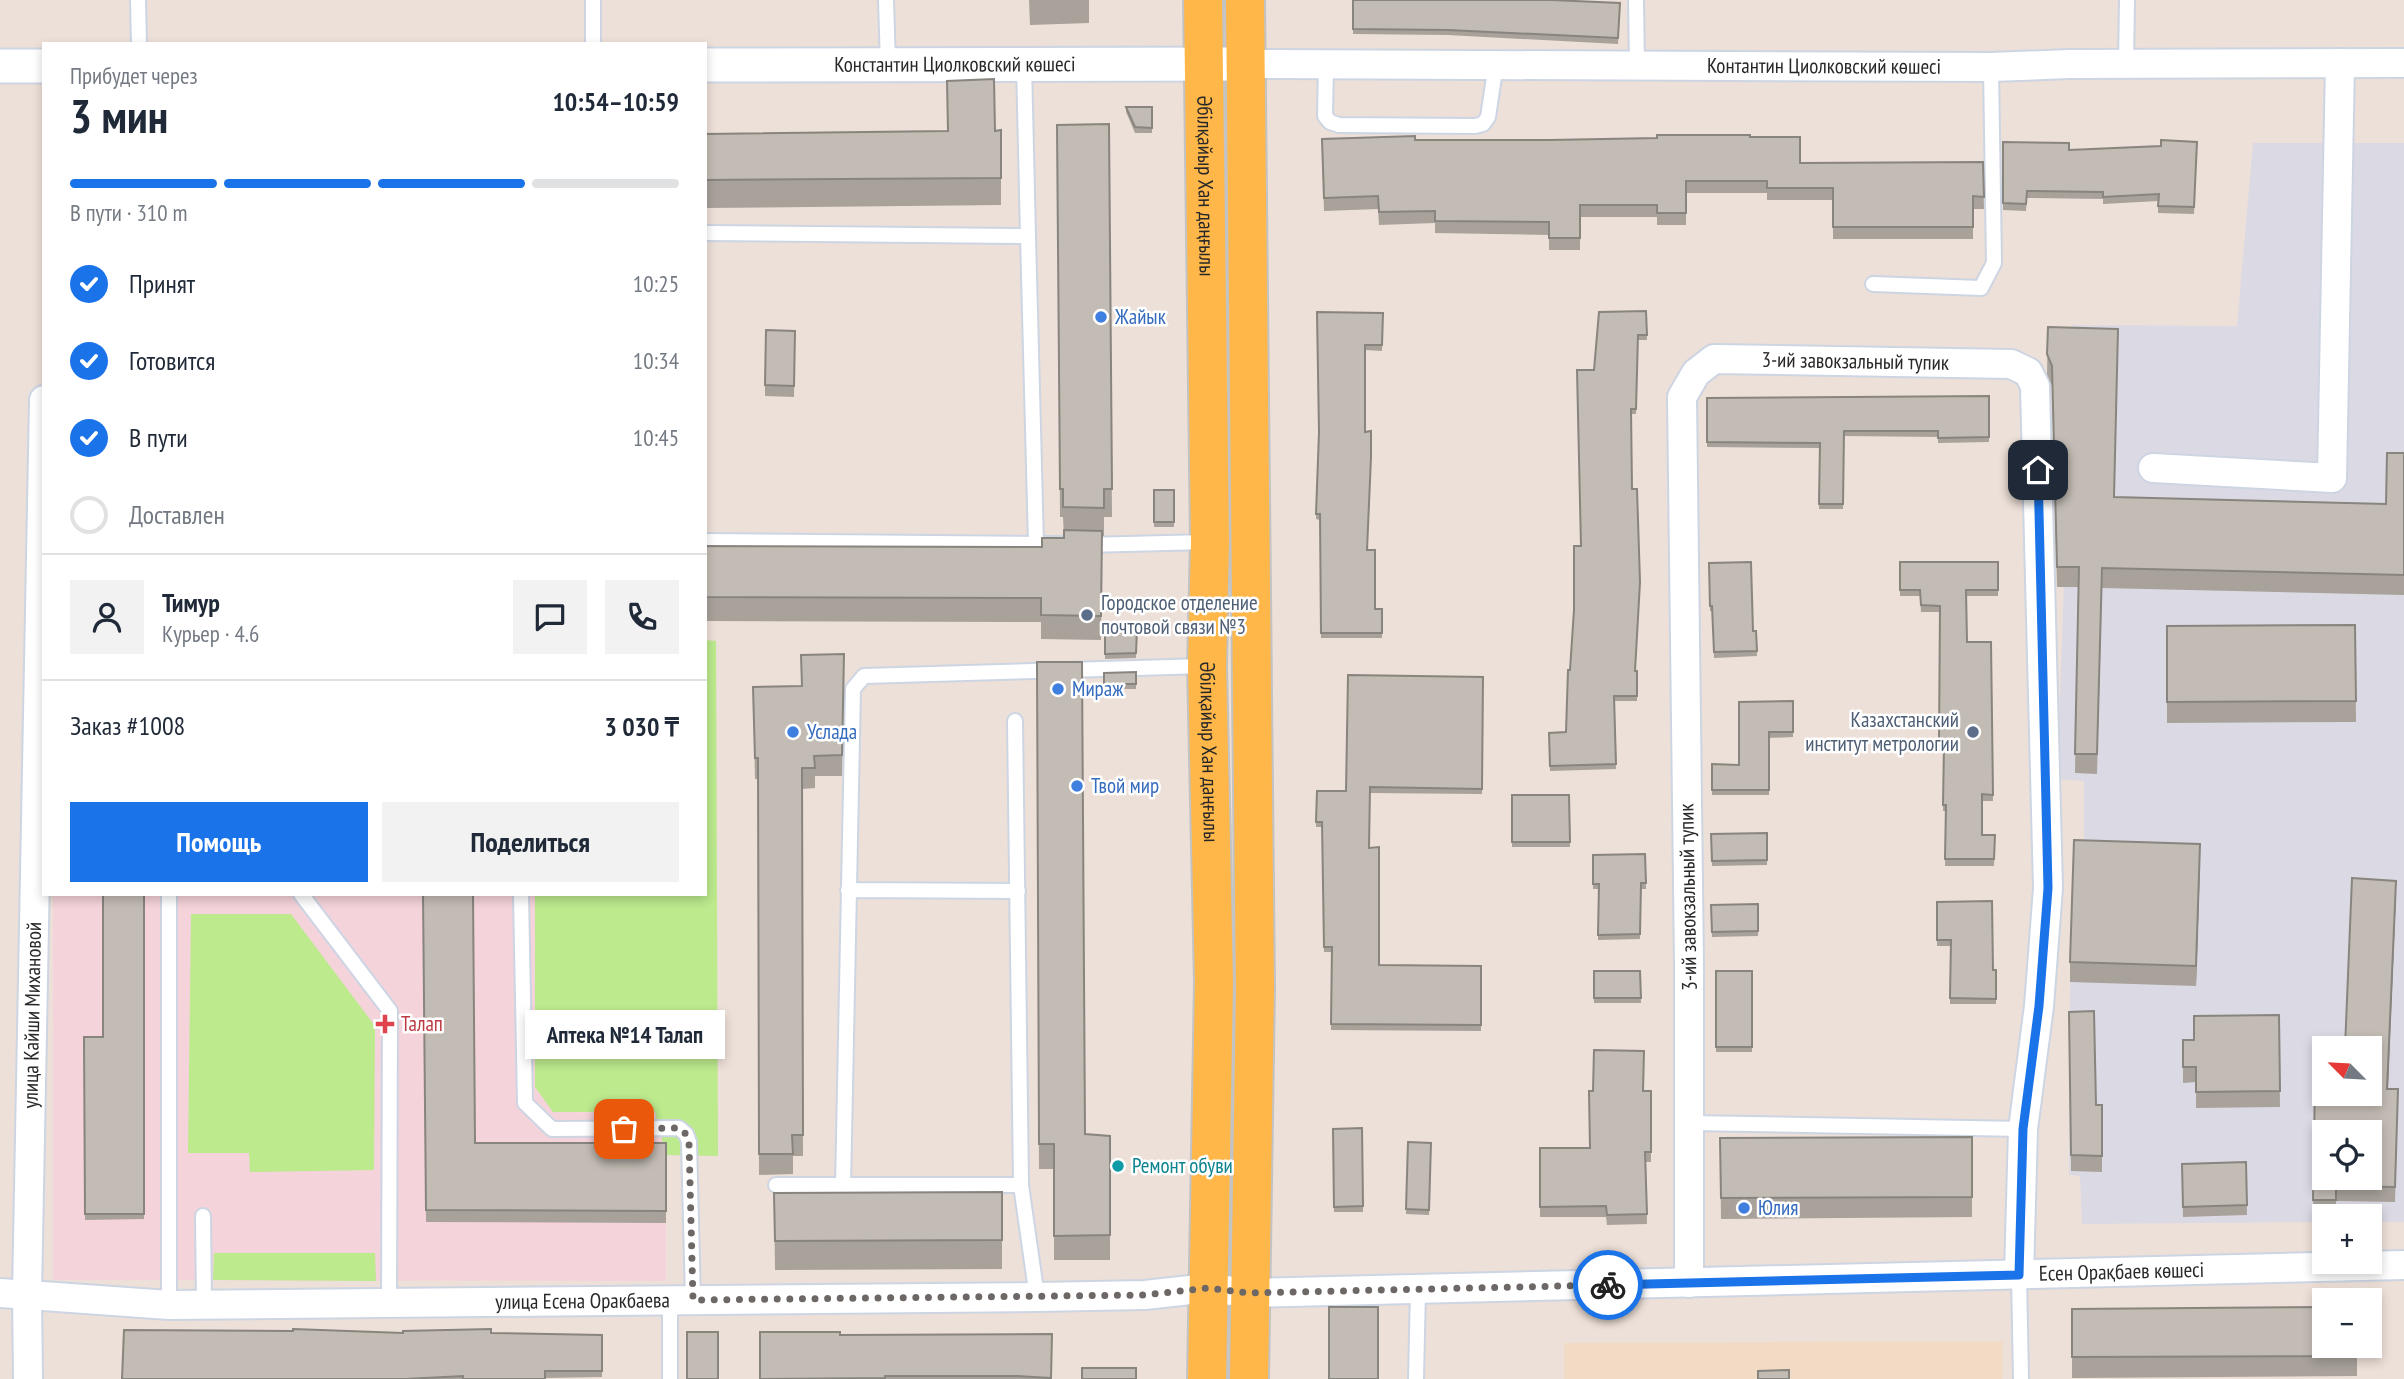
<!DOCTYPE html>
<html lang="ru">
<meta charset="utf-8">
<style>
body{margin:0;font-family:"PT Sans Narrow",sans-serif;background:#f2f2f3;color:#1f2937;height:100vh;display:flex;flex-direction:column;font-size:26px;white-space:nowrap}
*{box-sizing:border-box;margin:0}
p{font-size:23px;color:#747a83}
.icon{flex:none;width:38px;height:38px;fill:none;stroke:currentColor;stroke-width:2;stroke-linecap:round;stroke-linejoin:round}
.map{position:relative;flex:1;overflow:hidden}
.panel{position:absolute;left:42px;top:42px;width:665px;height:854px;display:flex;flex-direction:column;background:#fff;border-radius:0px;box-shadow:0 4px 10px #0003}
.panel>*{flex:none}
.needle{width:46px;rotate:294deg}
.tools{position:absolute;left:2312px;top:1036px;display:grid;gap:14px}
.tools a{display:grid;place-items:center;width:70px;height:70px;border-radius:0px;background:#fff;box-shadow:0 4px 10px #0003;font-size:35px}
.pin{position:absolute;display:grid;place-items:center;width:60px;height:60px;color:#fff;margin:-30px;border-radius:14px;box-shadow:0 4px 10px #0006}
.courier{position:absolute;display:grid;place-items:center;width:70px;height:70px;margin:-35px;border:5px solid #1a73e8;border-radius:50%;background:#fff;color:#222;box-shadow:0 2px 9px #0007}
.bubble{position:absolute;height:49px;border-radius:0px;background:#fff;box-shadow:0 4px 10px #0003;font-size:23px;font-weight:700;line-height:49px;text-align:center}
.headline em{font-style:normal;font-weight:700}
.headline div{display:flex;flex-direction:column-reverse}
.headline{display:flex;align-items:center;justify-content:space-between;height:119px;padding:0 28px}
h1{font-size:46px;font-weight:700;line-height:52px}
.bar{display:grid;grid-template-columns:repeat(4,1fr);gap:10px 7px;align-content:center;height:84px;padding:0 28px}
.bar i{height:9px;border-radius:5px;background:#e0e1e3}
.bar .selected{background:#1a73e8}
.bar p{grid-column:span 4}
.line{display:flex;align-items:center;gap:18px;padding:0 28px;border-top:2px solid #e0e1e3}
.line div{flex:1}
.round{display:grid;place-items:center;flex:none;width:74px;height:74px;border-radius:0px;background:#f2f2f3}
ol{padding:0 28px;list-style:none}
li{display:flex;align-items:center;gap:21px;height:77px}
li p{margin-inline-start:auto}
li .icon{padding:7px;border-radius:50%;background:#1a73e8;color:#fff;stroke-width:4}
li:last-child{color:#747a83}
li i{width:38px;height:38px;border:4px solid #e0e1e3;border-radius:50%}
.cta{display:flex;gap:14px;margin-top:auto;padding:14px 28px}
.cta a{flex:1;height:80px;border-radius:0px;background:#1a73e8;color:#fff;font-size:28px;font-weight:700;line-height:80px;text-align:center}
.cta a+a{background:#f2f2f3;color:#1f2937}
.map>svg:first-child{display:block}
</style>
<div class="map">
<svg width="2404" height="1379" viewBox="0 0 2404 1379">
<rect width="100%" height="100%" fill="#ede0d8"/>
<!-- industrial -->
<path fill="#dbdae4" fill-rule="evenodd" d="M2253 143H2404V1222H2370V1216H2324V1222L2082 1224 2080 1176 2069 1175 2070 982 2074 861 2084 860V781L2057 779 2073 325 2237 326ZM2324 1048H2370V1094H2324ZM2324 1132H2370V1178H2324Z"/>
<!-- education -->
<path fill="#f1dbc5" d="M2003 1341 2002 1379H1564V1343Z"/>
<!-- medical -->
<path fill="#f5d3da" d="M705 640 716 641 718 1156 666 1155V1281L53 1280V894H705Z"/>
<!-- green -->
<path fill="#bcea8d" d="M705 640 716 641 718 1156 666 1155 655 1112H553L535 1087V894H705Z
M191 914H291L375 1026 374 1170 250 1172 249 1153H188Z
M214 1253H375L376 1281 213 1280Z"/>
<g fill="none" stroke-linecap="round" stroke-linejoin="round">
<defs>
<path id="service" d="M138 0 139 44
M593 0V44
M886 0 888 65
M1636 0 1637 64
M1024 64 1028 236
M1326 64 1325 116 1330 122 1339 125 1475 126 1483 124 1488 117 1496 64
M2126 64 2127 0
M705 233 1028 236 1036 544H1061
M1873 284 1981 288 1994 263 1991 67
M705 541 1036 544
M1085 545 1208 542
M1015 721 1021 1185 1037 1297
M848 890 1018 891
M169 894V1305
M301 894 390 1011 389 1303
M521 894 525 1103 552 1129 679 1128 686 1134 689 1142 693 1300
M1690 1123 2023 1129
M776 1185H1021
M843 1187 853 689 864 676 1205 666
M203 1216 204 1304
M2019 1275 2021 1379
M670 1379V1300
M1416 1379 1418 1289"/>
<g id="minor">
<path id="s1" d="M1245 64 1991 67 2070 64 2404 63"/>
<path d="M2153 468 2332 478 2340 63"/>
<path id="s2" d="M1689 1283V964L1682 397 1696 373 1714 359 2011 364 2028 372 2035 386 2048 888 2039 1006 2023 1129 2019 1275"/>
<path id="s3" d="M0 1293 169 1305 1037 1297 1145 1295 1208 1288 1249 1293 2404 1265"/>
<path id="s4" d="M28 1379 27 1294 44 400"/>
</g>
<g id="tertiary">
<path id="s5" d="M705 65 1245 64"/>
<path d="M0 66H44"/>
</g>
<g id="primary">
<path id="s6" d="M1203 0 1210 542 1207 666 1214 982 1207 1379"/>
<path d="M1245 0 1255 988 1249 1379"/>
</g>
</defs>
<!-- service casing -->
<use href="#service" stroke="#cdd5e3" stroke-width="18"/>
<!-- minor casing -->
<use href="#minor" stroke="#cdd5e3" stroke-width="32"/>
<!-- tertiary casing -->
<use href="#tertiary" stroke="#cdd5e3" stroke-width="37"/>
<!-- primary casing -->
<use href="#primary" stroke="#c3c3c3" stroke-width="42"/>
<!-- service -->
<use href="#service" stroke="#fff" stroke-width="14"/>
<!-- minor -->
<use href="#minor" stroke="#fff" stroke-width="28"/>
<!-- tertiary -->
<use href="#tertiary" stroke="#fff" stroke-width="33"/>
<!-- primary -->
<use href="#primary" stroke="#ffb74a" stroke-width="38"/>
</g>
<!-- wall -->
<path fill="#a8a29b" d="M1029 0H1089V23L1030 25Z
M1353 0 1620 3 1618 44 1448 35 1353 34Z
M947 81 995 131 1001 130V205L705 208V134L947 131Z
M1126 107H1152V133H1135L1126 112Z
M1109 124 1112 517H1104V536H1102L1101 640 1041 639V622L705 621V546L1042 547 1064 538 1063 517H1060L1057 125Z
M1750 137 1800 163 1983 162 1984 209H1973V239H1833V200H1767V193H1686V225H1657V217H1580V250H1549V235L1435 233V223L1379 225 1378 209 1324 211 1322 151 1415 140H1549Z
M2003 142 2069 150 2161 146 2197 142 2194 214 2158 213V201L2103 204V199L2027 198 2026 211 2003 210Z
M1646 311 1647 340H1638L1636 414H1631L1635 671H1637V701H1614L1616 769 1550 771 1549 733 1566 732 1594 370Z
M1383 313 1382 351 1365 350V432L1367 550 1375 609H1382V638H1321L1320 520 1316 519 1319 434Z
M2048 327 2115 497 2386 504 2404 453V595L2102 588 2097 774 2075 773 2078 587H2057L2052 386 2047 374Z
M795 331 794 397 765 396V385Z
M1989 396V442L1938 443V437L1844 436 1843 509H1819L1820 448 1707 447V398Z
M1154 490H1174V527H1154Z
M1900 562H1998V596H1966L1967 642H1991L1993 801H1982V835H1995L1994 866H1945L1946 811H1943L1944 751H1939L1940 612H1921L1920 596H1900Z
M1709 563 1753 631H1756L1757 656 1714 658 1712 611H1710Z
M2355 625 2356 722 2167 723V626Z
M1105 627 1137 629 1136 658 1105 659Z
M844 654 842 776H815V788L802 789 803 1156H793V1174L759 1175 758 779H755L753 687 801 686Z
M1037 662 1085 1134 1110 1136V1260H1054V1169H1039Z
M1136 672V689H1104V673Z
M1483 677 1482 794 1370 793 1369 848 1379 965 1481 966V1031L1331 1030 1332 952H1324L1322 827H1316L1317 791H1346Z
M1793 701V737L1769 738V795H1712V764L1739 765Z
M1512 795H1569L1570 847H1512Z
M1767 833V865L1712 866 1711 834Z
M1645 854 1646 889H1641L1640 939 1598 940V889H1593V855Z
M2200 864 2196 986 2070 982V962Z
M144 894V1219L85 1220 84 1037H103Z
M423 894 475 1143H666V1223L426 1222Z
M2396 895 2388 1089H2398L2395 1202 2336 1201V1215L2313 1214 2315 1083 2370 1094Z
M1937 902 1993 970H1996V1004H1950V946H1937Z
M1758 904V936L1712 937 1711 905Z
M1594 971H1640L1641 1003H1594Z
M1716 971H1752V1052H1716Z
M2069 1012 2096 1105H2102V1172L2071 1171Z
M2279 1015 2280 1107 2196 1108V1082L2183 1083V1040H2194Z
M1644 1091H1651V1162H1646L1647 1224 1607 1225 1606 1217H1540V1148H1590Z
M1362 1128 1363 1212H1334L1333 1129Z
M1972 1137V1217L1721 1219 1720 1138Z
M1408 1142 1431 1143 1429 1215 1406 1214Z
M2246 1162 2247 1215 2183 1217 2182 1164Z
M1002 1192V1269L775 1270 774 1193Z
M2072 1309 2357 1346V1376L2072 1378Z
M403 1333H491L602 1335V1377L545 1378V1379H122Z
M1052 1334 1051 1379H760L840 1335Z"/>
<!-- shaded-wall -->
<path fill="#88847e" d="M2200 844V864L2196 986V966Z
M2396 881V895L2387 1104V1089Z"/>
<!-- building -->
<path fill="#c3bcb4" stroke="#88847e" stroke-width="2" fill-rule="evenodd" d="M1353 0H1552L1620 3 1618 38 1448 30 1353 29Z
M994 79 995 131 1001 130V178L705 180V134L948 131 947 81Z
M1126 107H1152V128L1135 127Z
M1109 124 1112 489H1104V508L1063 507V489H1060L1057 125Z
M1657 135H1750V137H1800V163L1983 162 1984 197 1973 196V227H1833V188H1767V181H1686V213H1657V205H1580V238H1549V222L1435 221V211L1379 212 1378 196 1324 198 1322 139 1415 136V140H1549L1657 138Z
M2161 140 2197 142 2194 207 2158 206 2159 194 2103 197V192L2027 191 2026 204 2003 203V142L2069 143V150L2161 146Z
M1646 311 1647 335H1638L1636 409H1631L1632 489H1637L1640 582 1635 671H1637V696H1614L1616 764 1550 766 1549 733 1566 732 1568 670H1570L1574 610V546H1581L1577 370H1594L1599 312Z
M1317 312 1383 313 1382 345H1365V432L1371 431V457L1367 550H1375V609H1382V633H1321L1320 514H1316L1319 432Z
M2048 327 2118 329 2114 497 2386 504 2387 453H2404V575L2102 568 2097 754H2075L2079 567H2057L2052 366 2047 354Z
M766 330 795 331 794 386 765 385Z
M1989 396V437L1938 438V431H1844L1843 504H1819L1820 443 1707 442V398Z
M1154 490H1174V522H1154Z
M1064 530 1102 531 1101 616 1041 615V598L705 597V546L1042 547V538H1064Z
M1751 562 1753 631H1756L1757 651 1714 652 1712 606H1710L1709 563Z
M1900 562H1998V590H1966L1967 642H1991L1993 795 1982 794V835H1995L1994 859H1945L1946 805H1943L1944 745H1939L1940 606 1921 605 1920 590H1900Z
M2355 625 2356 701 2167 702V626Z
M1105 627 1137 629 1136 653 1105 654Z
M844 654 842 755 814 756 815 768H802L803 1135H792L793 1154H759L758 758H755L753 687 802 686 801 655Z
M1037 662H1082L1085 1134 1110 1136V1235L1054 1236V1144H1039Z
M1136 672V684H1104V673Z
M1348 675 1483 677 1482 789 1370 787 1369 848 1379 847V965L1481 966V1025L1331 1024 1332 947H1324L1322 822H1316L1317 791H1346Z
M1793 701V732H1769V790H1712V764L1739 765V702Z
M1512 795H1569L1570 842H1512Z
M1767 833V860L1712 861 1711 834Z
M2074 840 2200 844 2196 966 2070 962Z
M1645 854 1646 883H1641L1640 934 1598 935 1599 884H1593V855Z
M2352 878 2396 881 2387 1089H2398L2395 1187 2336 1186V1200H2313L2315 1083H2324V1094H2370V1048H2345ZM2324 1132H2370V1178H2324Z
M103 894H144V1214H85L84 1037H103Z
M423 894H473L475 1143H666V1211L426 1210Z
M1992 901 1993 970H1996V999L1950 998 1951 940H1937V902Z
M1758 904V931L1712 932 1711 905Z
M1594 971H1640L1641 998H1594Z
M1716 971H1752V1047H1716Z
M2094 1011 2096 1105H2102V1156L2071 1155 2069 1012Z
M2279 1015 2280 1091 2196 1092V1067H2183V1040H2194V1016Z
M1594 1050 1644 1051 1643 1091H1651V1152H1645L1647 1214 1607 1215 1606 1206 1540 1207V1148H1590L1589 1091H1593Z
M1362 1128 1363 1206 1334 1207 1333 1129Z
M1972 1137V1197L1721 1198 1720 1138Z
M1408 1142 1431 1143 1429 1210 1406 1209Z
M2246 1162 2247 1205 2183 1207 2182 1164Z
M1002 1192V1240L775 1241 774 1193Z
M1329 1307H1378V1379H1329Z
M2324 1307V1346H2357V1356L2072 1357V1309Z
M293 1329 403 1333V1331L491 1329V1333L602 1335V1371H545V1379H463V1376L405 1379H122L124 1330 293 1331Z
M687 1332H718V1379H687Z
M760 1332H840V1335L1052 1334 1051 1378 1017 1376H885V1378L760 1379Z
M1082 1368H1136V1379H1082Z
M1789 1370V1379H1758V1371Z"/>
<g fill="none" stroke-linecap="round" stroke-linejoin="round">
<!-- done -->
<path stroke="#6d6866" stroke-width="7" stroke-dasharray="0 12.6" d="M624 1129 679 1128 686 1134 689 1143 693 1300 1145 1295 1208 1288 1249 1293 1608 1285"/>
<!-- route -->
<path stroke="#1a73e8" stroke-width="9" d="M1608 1285 2019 1275 2023 1129 2039 1006 2048 888 2038 470"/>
</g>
<!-- markers -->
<g fill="#3f7fe0" stroke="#fff" stroke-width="2.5">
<circle cx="1101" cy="317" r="7"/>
<circle cx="1058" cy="689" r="7"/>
<circle cx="793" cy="732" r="7"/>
<circle cx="1077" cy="786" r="7"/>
<circle cx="1744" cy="1208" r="7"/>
</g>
<g fill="#5c6f8a" stroke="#fff" stroke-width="2.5">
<circle cx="1087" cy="615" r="7"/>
<circle cx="1973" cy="732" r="7"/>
</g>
<path fill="#e0444e" stroke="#fff" stroke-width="2.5" d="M381.5 1013.5h7v7h7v7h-7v7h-7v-7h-7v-7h7z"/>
<circle fill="#0f9aa8" stroke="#fff" stroke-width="2.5" cx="1118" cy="1166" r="7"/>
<g text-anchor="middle" stroke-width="5" stroke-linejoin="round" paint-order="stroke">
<!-- street labels -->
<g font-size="21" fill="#282828" stroke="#fff">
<text dy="7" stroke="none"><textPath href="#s5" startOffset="250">Константин Циолковский көшесі</textPath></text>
<text dy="7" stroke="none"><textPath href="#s1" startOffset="579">Контантин Циолковский көшесі</textPath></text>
<text dy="7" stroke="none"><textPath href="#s6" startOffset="186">Әбілқайыр Хан даңғылы</textPath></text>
<text dy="7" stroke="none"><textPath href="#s2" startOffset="1078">3-ий завокзальный тупик</textPath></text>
<text dy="7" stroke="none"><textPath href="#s6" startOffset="752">Әбілқайыр Хан даңғылы</textPath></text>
<text transform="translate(1688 897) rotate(-91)" y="7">3-ий завокзальный тупик</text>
<text dy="7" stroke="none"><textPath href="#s4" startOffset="364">улица Кайши Михановой</textPath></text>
<text dy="7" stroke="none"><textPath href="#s3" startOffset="2123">Есен Орақбаев көшесі</textPath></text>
<text dy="7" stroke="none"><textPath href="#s3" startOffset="583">улица Есена Оракбаева</textPath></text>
</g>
<!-- shop labels -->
<g font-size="21" fill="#366cbe" stroke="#fff" text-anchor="start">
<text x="1115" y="324">Жайык</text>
<text x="1072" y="696">Мираж</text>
<text x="807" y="739">Услада</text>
<text x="1091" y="793">Твой мир</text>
<text x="1758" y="1215">Юлия</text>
</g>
<!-- service labels -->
<g font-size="21" fill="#4e5e75" stroke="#fff" text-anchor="start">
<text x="1101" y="610">Городское отделение<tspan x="1101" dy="24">почтовой связи №3</tspan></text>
<text x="1959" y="727" text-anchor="end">Казахстанский<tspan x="1959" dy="24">институт метрологии</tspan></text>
</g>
<!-- health labels -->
<g font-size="21" fill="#be3a42" stroke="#fff" text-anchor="start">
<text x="401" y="1031">Талап</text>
</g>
<!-- culture labels -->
<g font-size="21" fill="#0d838f" stroke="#fff" text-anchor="start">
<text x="1132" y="1173">Ремонт обуви</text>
</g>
</g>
</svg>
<div class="tools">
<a><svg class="needle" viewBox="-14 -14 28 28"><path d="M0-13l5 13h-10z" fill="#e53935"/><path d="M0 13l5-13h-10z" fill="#747a83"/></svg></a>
<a><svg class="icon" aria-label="locate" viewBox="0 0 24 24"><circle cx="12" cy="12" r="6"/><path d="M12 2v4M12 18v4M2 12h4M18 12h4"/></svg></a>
<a>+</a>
<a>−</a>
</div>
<div class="pin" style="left:624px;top:1129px;background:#ea580c"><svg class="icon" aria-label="bag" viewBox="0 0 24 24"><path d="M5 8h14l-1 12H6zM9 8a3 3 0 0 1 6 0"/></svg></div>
<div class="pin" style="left:2038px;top:470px;background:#1f2937"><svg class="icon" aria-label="home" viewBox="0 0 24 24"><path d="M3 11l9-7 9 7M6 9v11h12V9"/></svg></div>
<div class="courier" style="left:1608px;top:1285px"><svg class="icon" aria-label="bike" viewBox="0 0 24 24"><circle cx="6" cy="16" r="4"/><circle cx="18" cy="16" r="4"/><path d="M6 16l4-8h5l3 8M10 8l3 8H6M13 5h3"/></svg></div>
<div class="bubble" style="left:525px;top:1010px;width:200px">Аптека №14 Талап</div>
<section class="panel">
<div class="headline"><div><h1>3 мин</h1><p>Прибудет через</p></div><em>10:54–10:59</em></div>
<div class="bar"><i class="selected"></i><i class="selected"></i><i class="selected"></i><i></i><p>В пути · 310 m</p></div>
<ol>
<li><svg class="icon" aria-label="check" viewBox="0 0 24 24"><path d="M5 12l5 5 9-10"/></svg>Принят<p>10:25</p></li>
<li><svg class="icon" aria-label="check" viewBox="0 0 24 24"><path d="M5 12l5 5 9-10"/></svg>Готовится<p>10:34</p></li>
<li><svg class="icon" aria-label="check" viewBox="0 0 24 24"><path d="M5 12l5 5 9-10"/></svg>В пути<p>10:45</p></li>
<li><i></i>Доставлен</li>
</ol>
<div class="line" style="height:126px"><a class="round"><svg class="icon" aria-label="person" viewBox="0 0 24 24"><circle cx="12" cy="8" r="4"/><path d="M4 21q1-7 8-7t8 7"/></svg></a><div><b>Тимур</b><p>Курьер · 4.6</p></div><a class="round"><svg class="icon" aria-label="chat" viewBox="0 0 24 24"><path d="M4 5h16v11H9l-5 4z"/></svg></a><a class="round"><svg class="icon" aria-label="phone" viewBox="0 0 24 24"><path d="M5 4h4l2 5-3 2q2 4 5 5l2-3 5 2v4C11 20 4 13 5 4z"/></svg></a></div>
<div class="line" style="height:91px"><div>Заказ #1008</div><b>3 030 ₸</b></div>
<div class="cta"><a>Помощь</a><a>Поделиться</a></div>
</section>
</div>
